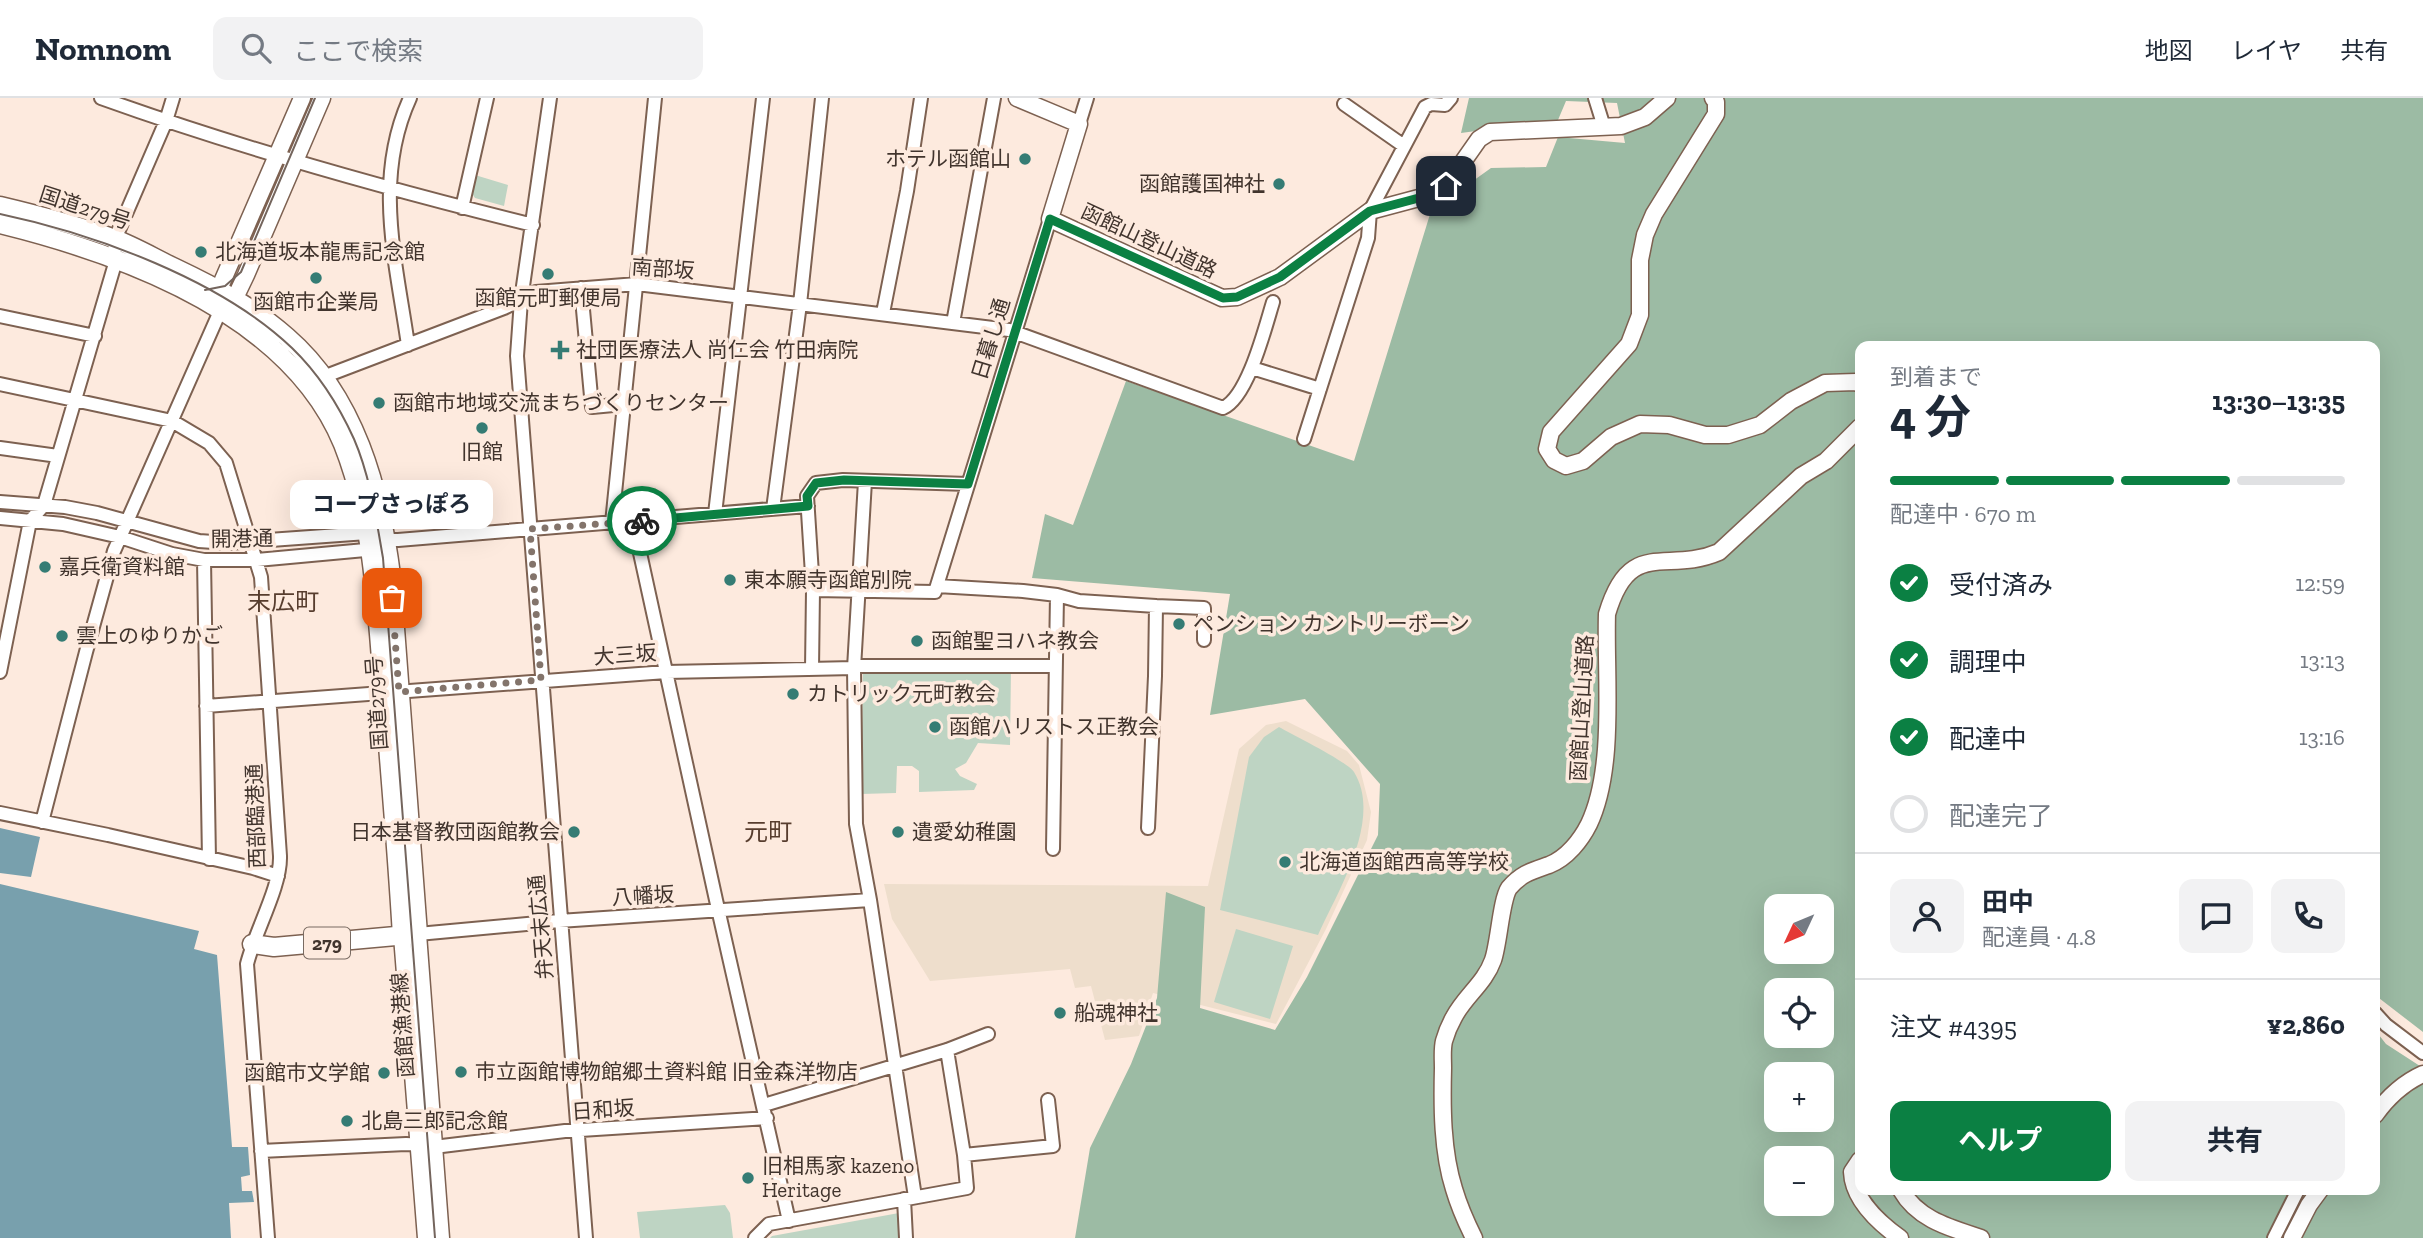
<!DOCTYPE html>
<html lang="ja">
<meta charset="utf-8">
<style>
body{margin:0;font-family:"Zilla Slab","Noto Sans JP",serif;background:#f2f2f3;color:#1f2937;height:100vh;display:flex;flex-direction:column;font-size:26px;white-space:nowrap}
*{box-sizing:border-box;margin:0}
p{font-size:23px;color:#747a83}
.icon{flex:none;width:38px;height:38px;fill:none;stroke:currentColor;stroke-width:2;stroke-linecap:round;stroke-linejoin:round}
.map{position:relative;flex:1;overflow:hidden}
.sheet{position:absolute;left:1855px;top:243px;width:525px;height:854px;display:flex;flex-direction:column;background:#fff;border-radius:14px;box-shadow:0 7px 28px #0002}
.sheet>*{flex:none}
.needle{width:46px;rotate:226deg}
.fabs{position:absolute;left:1764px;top:796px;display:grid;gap:14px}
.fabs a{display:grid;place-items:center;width:70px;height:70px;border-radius:14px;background:#fff;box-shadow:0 7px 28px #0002;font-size:35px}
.pin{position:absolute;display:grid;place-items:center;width:60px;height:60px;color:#fff;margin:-30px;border-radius:14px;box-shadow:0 4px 10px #0006}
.courier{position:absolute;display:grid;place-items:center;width:70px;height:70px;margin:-35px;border:5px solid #0b8043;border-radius:50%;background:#fff;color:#222;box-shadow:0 2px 9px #0007}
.bubble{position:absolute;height:49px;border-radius:14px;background:#fff;box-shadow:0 7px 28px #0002;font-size:23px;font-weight:700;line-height:49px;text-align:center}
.headline em{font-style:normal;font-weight:700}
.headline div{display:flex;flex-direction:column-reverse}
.headline{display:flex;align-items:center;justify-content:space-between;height:119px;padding:0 35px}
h1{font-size:46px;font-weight:700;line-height:52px}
.bar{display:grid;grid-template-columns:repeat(4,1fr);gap:10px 7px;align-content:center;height:84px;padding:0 35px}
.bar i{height:9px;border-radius:5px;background:#e0e1e3}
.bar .active{background:#0b8043}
.bar p{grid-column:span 4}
.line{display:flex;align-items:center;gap:18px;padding:0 35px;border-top:2px solid #e0e1e3}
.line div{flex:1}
.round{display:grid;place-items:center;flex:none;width:74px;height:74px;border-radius:14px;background:#f2f2f3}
ol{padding:0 35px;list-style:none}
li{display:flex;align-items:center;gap:21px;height:77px}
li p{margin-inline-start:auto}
li .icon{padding:7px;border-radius:50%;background:#0b8043;color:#fff;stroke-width:4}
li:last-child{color:#747a83}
li i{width:38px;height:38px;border:4px solid #e0e1e3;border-radius:50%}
.action{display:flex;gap:14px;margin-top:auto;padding:14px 35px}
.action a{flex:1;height:80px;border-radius:14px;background:#0b8043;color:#fff;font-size:28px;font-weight:700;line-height:80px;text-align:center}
.action a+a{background:#f2f2f3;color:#1f2937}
header{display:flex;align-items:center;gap:42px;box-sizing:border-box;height:98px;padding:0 35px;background:#fff;border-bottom:2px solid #e0e1e3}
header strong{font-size:33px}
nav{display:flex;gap:38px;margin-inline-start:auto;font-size:24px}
.search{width:490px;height:63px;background:#f2f2f3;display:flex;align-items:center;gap:18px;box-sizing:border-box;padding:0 24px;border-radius:14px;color:#747a83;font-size:26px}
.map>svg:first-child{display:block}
</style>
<header>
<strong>Nomnom</strong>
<div class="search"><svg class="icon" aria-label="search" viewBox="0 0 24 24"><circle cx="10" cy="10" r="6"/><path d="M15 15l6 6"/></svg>ここで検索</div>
<nav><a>地図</a><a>レイヤ</a><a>共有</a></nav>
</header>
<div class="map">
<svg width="2423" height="1140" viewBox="0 0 2423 1140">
<rect width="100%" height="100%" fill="#fdeade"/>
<!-- education -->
<path fill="#eedecc" d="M1286 623 1347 653 1359 667 1371 714 1367 742 1326 831 1276 926 1153 895 1139 938 1105 942 1091 888 1075 890 1070 871 930 883 892 821 884 786 1208 788 1239 651 1266 627Z"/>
<!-- green -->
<path fill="#bed4c3" d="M475 77 508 87 504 108 475 100 471 94Z
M1011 571 1010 647 978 645 966 665 955 671 960 678 977 686 974 692 919 694V673L912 668H897L896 695 861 696 863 573Z
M1279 629C1293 637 1348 664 1354 674 1383 721 1338 793 1318 837L1220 812 1249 659 1264 639Z
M1236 831 1293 848 1270 921 1214 904Z
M725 1107 730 1115 733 1140H640L637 1114Z
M899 1115 901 1140H770L772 1138Z"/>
<!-- forest -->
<path fill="#9cbba4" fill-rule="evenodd" d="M1469 0H2423V934L2375 897V248H1860V1092H2375V932L2386 946 2423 970V1140H1075L1090 1050 1131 966 1157 900 1166 794 1205 809 1200 910 1275 932 1307 879 1378 737 1380 686 1305 601 1210 617 1230 496 1032 480 1045 416 1073 427 1126 283 1354 363 1431 113 1491 70 1546 69 1558 39 1625 45 1617 5 1566 3 1558 22 1461 35ZM1776 808H1822V854H1776ZM1776 892H1822V938H1776ZM1776 976H1822V1022H1776ZM1776 1060H1822V1106H1776Z"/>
<!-- water -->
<path fill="#78a0ad" d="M0 730 40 739 31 779 0 775Z
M0 786 199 833 194 851 217 857 232 1049H248L250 1077 241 1079 242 1093H252L254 1104 229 1105 231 1140H0Z"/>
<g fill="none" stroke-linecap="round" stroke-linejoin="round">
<defs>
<path id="minor" d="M101 0C243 51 387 91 533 127
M550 0 521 202 517 258 586 1140
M1595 0 1604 29
M1344 6 1404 48
M1079 26 1087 0
M462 110 487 0
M581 190 592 309 624 306
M883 215 907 93 921 0
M0 218 95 238
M953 225 994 0
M408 247C396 163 373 81 410 0
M1252 270 1320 291
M323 279 504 210 536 194 637 186 1009 232 1223 310C1248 299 1265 230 1273 204
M0 286 172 323 209 345 226 365 261 479 280 758C281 789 255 833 247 866L268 1140
M1304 341 1368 140 1370 113 1425 9 1431 6 1445 7 1451 0
M0 350 58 358
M865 383 854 570 856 726 870 802 915 1099
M0 404 65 409 97 415 199 443 228 445 367 435 386 442H398L808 408
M773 411 800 206 822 0
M715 416 763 0
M0 420 63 426 120 439 172 456 204 462H257L376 451
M633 423 716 802 789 1123
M612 425 655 0
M204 462 209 761
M937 488 1023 493 1057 497 1079 503 1156 508 1155 578 1148 730
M813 492 935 494 1050 121
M1156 508 1204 510V542
M855 568H1054
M812 571 813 492 807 398 816 385 843 382 968 386
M0 574 30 423 44 407 114 169 115 141 166 23 173 0
M206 608 666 574 854 570
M0 715 108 737 253 770 278 778
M42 724 86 554 114 453 221 211
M1053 751 1057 497
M418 836 559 823 870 802
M2375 915 2386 927 2423 955
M764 1007 947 952 988 936
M261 1053 406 1046 442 1048 565 1033 767 1020
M964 1057 1053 1048 1048 1002
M904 1101 906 1140
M755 1140 769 1126 967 1090 964 1057 947 952
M2274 1140 2298 1092"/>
<path id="major" d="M1017 0 1079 26 1050 121 1222 200 1237 199 1280 179 1370 113 1430 97 1446 88 1479 41 1490 34 1621 28 1645 19 1667 0
M1713 0 1716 4V16L1654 116 1645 137 1640 162V217L1629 246 1551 334 1547 351 1554 362 1566 368 1583 363 1611 339 1640 326 1669 327 1705 337H1728L1760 327 1791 303 1825 285 1856 284 1860 286
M220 205 219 191 302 0
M225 208 235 200 246 177 322 0
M418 836 441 1140
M402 838 426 1140
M2375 1017C2388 999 2403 985 2423 976
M1860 1062 1852 1074C1853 1101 1879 1125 1900 1140
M1901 1092C1918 1122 1951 1130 1981 1140
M1474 1140C1466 1124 1459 1108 1454 1091 1442 1053 1442 1009 1443 970 1443 961 1442 951 1444 943 1446 936 1450 926 1454 919 1465 898 1485 885 1493 862 1499 845 1501 802 1509 790 1522 775 1532 773 1549 767 1567 760 1581 742 1589 726 1616 669 1605 578 1607 516 1630 438 1666 477 1719 454L1801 378 1826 363 1860 329
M2292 1140 2309 1107 2320 1092"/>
<path id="highway" d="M0 108C38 117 76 127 112 140 134 148 154 160 175 170 215 189 253 209 287 239 355 298 380 391 391 477L418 836 274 849 252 846
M0 126C126 157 290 217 343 346 372 419 376 498 382 574 389 662 397 750 402 838"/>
</defs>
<!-- minor casing -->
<use href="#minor" stroke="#7d6151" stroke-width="16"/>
<!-- major casing -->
<use href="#major" stroke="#7d6151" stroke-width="19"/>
<!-- highway casing -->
<use href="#highway" stroke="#7d6151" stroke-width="21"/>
<!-- minor -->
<use href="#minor" stroke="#fff" stroke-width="12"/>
<!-- major -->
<use href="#major" stroke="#fff" stroke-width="16"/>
<!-- highway -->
<use href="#highway" stroke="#fff" stroke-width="18"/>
<!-- tram -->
<path stroke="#74655d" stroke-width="2" d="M0 116C95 136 221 182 292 250 318 275 339 308 354 341 370 378 376 420 383 460L435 1140
M205 192 225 188 241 174 315 0"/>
</g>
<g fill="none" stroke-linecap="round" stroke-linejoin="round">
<!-- done -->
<path stroke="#83746b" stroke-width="7" stroke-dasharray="0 12.6" d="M392 500 399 594 541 582 530 431 642 423"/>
<!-- route -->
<path stroke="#0b8043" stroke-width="9" d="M642 423 808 408 807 398 816 385 844 382 968 386 1050 121 1223 200 1237 199 1280 179 1370 113 1430 97 1446 88"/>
</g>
<!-- markers -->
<g fill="#357c74" stroke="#fdeade" stroke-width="2.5">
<circle cx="1025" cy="61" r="7"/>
<circle cx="1279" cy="86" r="7"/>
<circle cx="201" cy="154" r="7"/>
<circle cx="548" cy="176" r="7"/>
<circle cx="316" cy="180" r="7"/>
<path d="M556.5 241.5h7v7h7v7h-7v7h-7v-7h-7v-7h7z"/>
<circle cx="379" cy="305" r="7"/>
<circle cx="482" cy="330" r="7"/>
<circle cx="45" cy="469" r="7"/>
<circle cx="730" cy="482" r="7"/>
<circle cx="1179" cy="526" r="7"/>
<circle cx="62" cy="538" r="7"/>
<circle cx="917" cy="543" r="7"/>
<circle cx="793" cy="596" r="7"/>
<circle cx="935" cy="629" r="7"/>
<circle cx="574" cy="734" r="7"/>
<circle cx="898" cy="734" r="7"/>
<circle cx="1285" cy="764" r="7"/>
<circle cx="1060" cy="915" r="7"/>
<circle cx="461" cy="974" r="7"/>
<circle cx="384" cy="975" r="7"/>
<circle cx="347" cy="1023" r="7"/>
<circle cx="748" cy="1080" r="7"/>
</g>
<g text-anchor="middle" stroke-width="7" stroke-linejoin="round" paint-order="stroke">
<!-- shield labels -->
<rect fill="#fdeade" stroke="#796b62" stroke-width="2" x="304" y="829.5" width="46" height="31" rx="5"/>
<g font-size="19" font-weight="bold" fill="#41342d">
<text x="327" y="852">279</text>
</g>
<!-- poi labels -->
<g font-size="21" fill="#41342d" stroke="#fdeade" text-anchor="start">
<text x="1011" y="68" text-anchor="end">ホテル函館山</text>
<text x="1265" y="93" text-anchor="end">函館護国神社</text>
<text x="215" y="161">北海道坂本龍馬記念館</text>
<text x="548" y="207" text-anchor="middle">函館元町郵便局</text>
<text x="316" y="211" text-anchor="middle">函館市企業局</text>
<text x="576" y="259">社団医療法人 尚仁会 竹田病院</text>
<text x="393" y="312">函館市地域交流まちづくりセンター</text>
<text x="482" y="361" text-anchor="middle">旧館</text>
<text x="59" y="476">嘉兵衛資料館</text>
<text x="744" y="489">東本願寺函館別院</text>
<text x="1193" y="533">ペンション カントリーボーン</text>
<text x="76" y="545">雲上のゆりかご</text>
<text x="931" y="550">函館聖ヨハネ教会</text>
<text x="807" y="603">カトリック元町教会</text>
<text x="949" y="636">函館ハリストス正教会</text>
<text x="560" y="741" text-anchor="end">日本基督教団函館教会</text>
<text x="912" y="741">遺愛幼稚園</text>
<text x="1299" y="771">北海道函館西高等学校</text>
<text x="1074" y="922">船魂神社</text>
<text x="475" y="981">市立函館博物館郷土資料館 旧金森洋物店</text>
<text x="370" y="982" text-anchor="end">函館市文学館</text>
<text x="361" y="1030">北島三郎記念館</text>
<text x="762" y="1075">旧相馬家 kazeno<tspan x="762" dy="24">Heritage</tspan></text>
</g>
<!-- street labels -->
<g font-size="21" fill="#41342d" stroke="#fdeade">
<text transform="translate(85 110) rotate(18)" y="7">国道279号</text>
<text transform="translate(1149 143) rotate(25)" y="7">函館山登山道路</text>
<text transform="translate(663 171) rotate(4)" y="7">南部坂</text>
<text transform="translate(991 241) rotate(-73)" y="7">日暮し通</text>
<text transform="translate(242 441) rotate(-1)" y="7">開港通</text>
<text transform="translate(625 557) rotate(-4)" y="7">大三坂</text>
<text transform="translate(377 605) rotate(-94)" y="7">国道279号</text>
<text transform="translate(1582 610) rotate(-87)" y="7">函館山登山道路</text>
<text transform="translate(256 718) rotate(-92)" y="7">西部臨港通</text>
<text transform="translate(643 798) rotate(-3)" y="7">八幡坂</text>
<text transform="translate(541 829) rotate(-95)" y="7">弁天末広通</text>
<text transform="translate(403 927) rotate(-94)" y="7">函館漁港線</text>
<text transform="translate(603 1012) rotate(-4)" y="7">日和坂</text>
</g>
<!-- quarter labels -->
<g font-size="24" fill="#573d2e" stroke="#fdeade">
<text x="283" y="512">末広町</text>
<text x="768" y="742">元町</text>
</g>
</g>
</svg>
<div class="fabs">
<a><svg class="needle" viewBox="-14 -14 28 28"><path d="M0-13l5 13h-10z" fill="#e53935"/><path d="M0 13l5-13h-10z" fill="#747a83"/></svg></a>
<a><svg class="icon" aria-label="locate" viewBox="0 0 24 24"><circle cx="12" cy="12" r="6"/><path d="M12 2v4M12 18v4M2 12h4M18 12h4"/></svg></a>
<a>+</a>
<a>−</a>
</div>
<div class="pin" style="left:392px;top:500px;background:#ea580c"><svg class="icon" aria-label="bag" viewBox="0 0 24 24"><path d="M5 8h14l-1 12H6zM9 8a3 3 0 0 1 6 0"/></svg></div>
<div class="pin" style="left:1446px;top:88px;background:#1f2937"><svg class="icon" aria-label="home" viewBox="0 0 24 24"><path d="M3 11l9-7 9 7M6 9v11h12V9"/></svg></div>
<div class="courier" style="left:642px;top:423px"><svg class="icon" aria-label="bike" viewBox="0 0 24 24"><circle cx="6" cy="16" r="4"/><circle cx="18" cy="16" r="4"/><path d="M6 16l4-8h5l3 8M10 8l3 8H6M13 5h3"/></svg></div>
<div class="bubble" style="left:290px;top:382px;width:203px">コープさっぽろ</div>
<section class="sheet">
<div class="headline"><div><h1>4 分</h1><p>到着まで</p></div><em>13:30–13:35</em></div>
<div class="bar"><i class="active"></i><i class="active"></i><i class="active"></i><i></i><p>配達中 · 670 m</p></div>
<ol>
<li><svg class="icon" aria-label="check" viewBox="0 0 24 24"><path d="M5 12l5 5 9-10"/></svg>受付済み<p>12:59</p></li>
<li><svg class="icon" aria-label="check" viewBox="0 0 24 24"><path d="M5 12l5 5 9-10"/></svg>調理中<p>13:13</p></li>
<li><svg class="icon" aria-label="check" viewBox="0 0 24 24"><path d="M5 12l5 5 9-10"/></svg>配達中<p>13:16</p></li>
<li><i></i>配達完了</li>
</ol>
<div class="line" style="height:126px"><a class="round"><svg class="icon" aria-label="person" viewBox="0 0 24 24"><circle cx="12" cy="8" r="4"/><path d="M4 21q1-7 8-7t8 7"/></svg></a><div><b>田中</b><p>配達員 · 4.8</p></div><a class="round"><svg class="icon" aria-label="chat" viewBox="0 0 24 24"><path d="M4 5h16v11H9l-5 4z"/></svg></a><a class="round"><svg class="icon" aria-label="phone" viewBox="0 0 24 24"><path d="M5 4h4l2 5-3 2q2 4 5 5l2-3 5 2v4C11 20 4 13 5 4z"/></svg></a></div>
<div class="line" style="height:91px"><div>注文 #4395</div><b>¥2,860</b></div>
<div class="action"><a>ヘルプ</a><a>共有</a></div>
</section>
</div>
